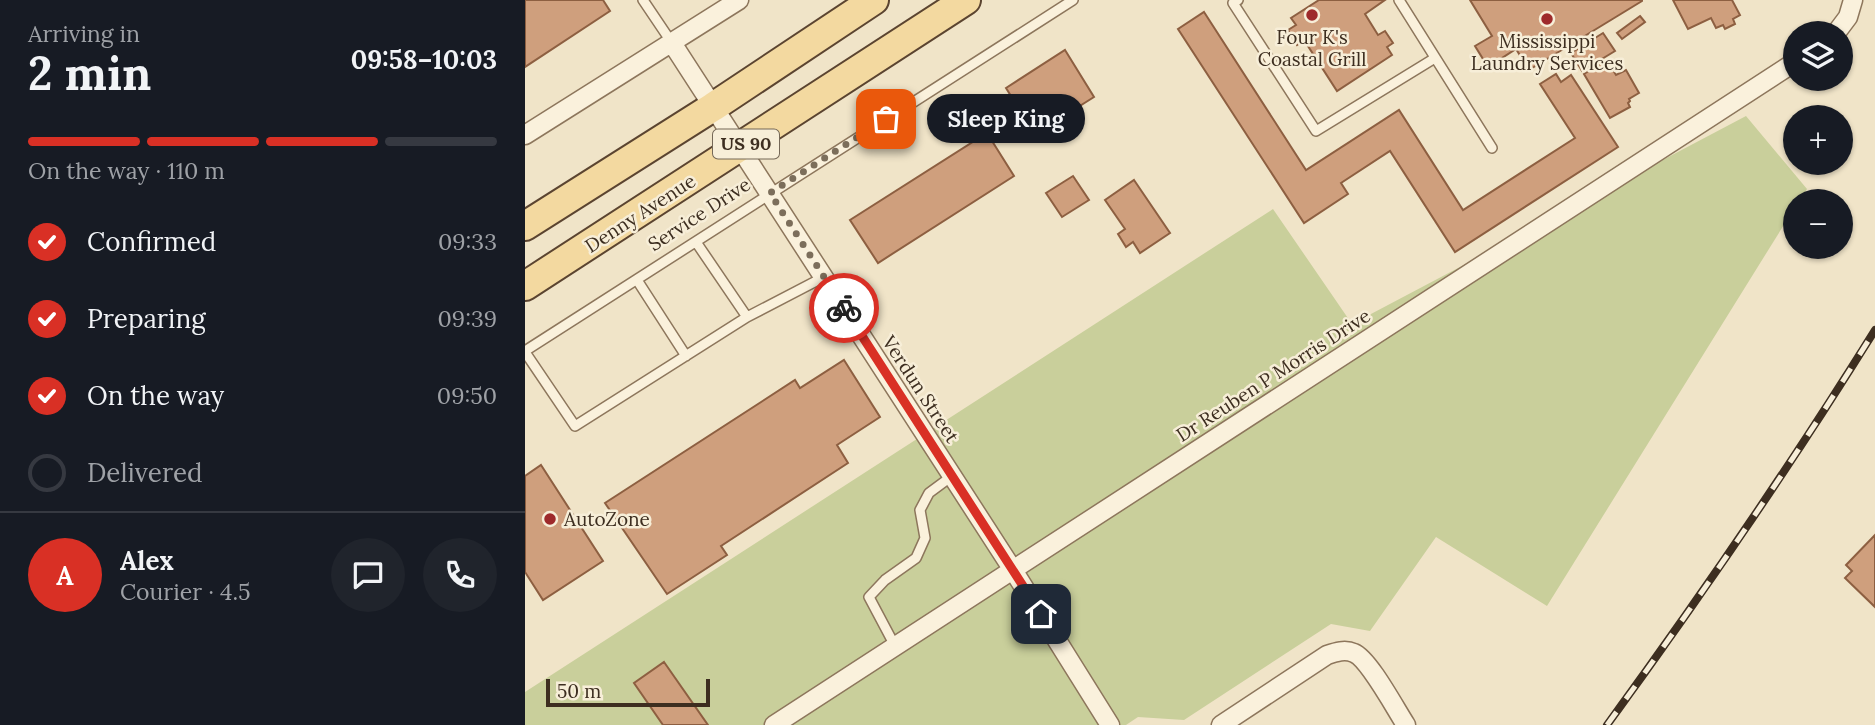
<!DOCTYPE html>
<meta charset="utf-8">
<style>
body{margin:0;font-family:Lora,serif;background:#20242c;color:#f1f3f6;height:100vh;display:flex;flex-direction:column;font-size:26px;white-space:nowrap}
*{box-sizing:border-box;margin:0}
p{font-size:23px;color:#9ea1a6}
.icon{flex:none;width:38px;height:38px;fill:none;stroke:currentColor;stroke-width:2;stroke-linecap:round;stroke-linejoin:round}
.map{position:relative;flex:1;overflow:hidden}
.panel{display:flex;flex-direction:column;background:#171b24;width:525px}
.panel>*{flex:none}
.controls{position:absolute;left:1258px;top:21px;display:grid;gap:14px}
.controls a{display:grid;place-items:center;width:70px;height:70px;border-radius:50%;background:#171b24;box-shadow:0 2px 5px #0004;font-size:35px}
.scale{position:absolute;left:21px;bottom:18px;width:164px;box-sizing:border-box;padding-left:7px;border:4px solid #3d2e20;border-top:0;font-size:19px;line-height:24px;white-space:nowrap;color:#3d2e20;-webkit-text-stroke:5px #f7eed8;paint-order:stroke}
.pin{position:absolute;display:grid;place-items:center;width:60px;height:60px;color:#fff;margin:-30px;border-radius:14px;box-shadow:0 4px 10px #0006}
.courier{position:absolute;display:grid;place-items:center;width:70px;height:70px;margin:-35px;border:5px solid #d93025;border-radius:50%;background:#fff;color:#222;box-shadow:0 2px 9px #0007}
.bubble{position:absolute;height:49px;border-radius:24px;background:#171b24;box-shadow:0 2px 5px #0004;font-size:23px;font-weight:700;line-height:49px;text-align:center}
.headline em{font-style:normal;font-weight:700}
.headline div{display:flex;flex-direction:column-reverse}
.headline{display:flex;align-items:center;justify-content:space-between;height:119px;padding:0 28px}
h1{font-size:46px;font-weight:700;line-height:52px}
.bar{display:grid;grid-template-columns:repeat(4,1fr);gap:10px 7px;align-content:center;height:84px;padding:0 28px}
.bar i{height:9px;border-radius:5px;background:#363941}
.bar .on{background:#d93025}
.bar p{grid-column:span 4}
.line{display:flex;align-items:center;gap:18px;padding:0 28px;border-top:2px solid #363941}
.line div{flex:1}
.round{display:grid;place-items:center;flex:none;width:74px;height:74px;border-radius:37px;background:#20242c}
ol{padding:0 28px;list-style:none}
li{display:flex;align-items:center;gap:21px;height:77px}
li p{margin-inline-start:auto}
li .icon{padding:7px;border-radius:50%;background:#d93025;color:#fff;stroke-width:4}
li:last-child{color:#9ea1a6}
li i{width:38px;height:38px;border:4px solid #363941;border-radius:50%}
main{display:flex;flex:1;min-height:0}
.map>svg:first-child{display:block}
</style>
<main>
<section class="panel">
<div class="headline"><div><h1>2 min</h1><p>Arriving in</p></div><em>09:58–10:03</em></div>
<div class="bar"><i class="on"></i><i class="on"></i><i class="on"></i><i></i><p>On the way · 110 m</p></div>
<ol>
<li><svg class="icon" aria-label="check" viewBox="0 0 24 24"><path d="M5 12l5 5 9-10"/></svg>Confirmed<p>09:33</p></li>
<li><svg class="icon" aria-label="check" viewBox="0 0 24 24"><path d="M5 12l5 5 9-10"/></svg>Preparing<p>09:39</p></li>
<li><svg class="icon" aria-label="check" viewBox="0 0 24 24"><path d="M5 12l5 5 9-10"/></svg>On the way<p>09:50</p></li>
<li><i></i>Delivered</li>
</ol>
<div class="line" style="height:126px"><b class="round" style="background:#d93025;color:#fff">A</b><div><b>Alex</b><p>Courier · 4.5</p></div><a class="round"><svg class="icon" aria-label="chat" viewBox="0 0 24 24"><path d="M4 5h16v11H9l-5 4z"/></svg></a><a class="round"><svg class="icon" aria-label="phone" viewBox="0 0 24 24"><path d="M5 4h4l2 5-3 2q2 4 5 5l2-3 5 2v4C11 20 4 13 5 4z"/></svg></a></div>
</section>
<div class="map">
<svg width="1350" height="725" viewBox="0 0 1350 725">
<rect width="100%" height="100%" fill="#f0e4c8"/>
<!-- green -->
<path fill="#c9cf9b" d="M1221 116 1282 189 1274 201H1270V207L1022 606 911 537 845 631 806 624 659 720 613 717 601 725H0V692L748 209 827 324Z"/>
<!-- building -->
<path fill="#cf9f7d" stroke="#8d5f41" stroke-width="2" d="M0 0H78L85 11 0 67Z
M794 0H860L840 14 853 35 860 31 868 43 862 47 867 55 812 91 779 40 772 45 763 30 771 25 766 18Z
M945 0H1117V1L1004 70 991 49 963 67 950 46 967 36Z
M1148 0H1207L1215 15 1208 19 1210 24 1200 29 1198 25 1191 28 1186 18 1163 29Z
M679 12 781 170 874 110 938 210 1050 138 1015 84 1031 74 1036 82 1046 75 1093 147 930 252 865 151 816 183 823 194 779 223 653 29Z
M1115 16 1120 22 1097 39 1092 33Z
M1078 33 1090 51 1057 71 1046 53Z
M540 50 569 97 510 134 481 88Z
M1082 60 1091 75 1101 70 1114 93 1104 99 1105 101 1103 103 1105 107 1085 118 1059 74Z
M462 133 489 176 353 263 325 220Z
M548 176 564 200 537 217 521 193Z
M609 180 645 233 615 253 608 242 601 247 593 234 600 229 580 200Z
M319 360 355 417 312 445 323 463 196 546 202 555 142 594 80 503 270 380 275 388Z
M16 465 78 561 18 600 0 572V476Z
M1350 535V607L1320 578 1327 571 1321 565Z
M139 662 183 725H138L109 683Z"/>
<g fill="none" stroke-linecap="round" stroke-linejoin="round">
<defs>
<path id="lane" d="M118 0 147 43
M713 0 708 3 791 131 910 58
M874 0 967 148
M112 280 161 356
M222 317 299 277
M0 351 548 0
M0 352 50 426 222 317 171 242
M370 646 344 597 360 580 391 558 400 538 395 510 404 493 427 476"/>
<path id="street" d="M1311 33 1323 17 1328 0
M147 43 488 570 585 725
M0 135 214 0
M249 725 1270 62
M696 725 802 655C811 652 820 649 829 653 844 659 871 710 881 725"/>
<path id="primary" d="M0 226 188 107 349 0
M0 286 441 0"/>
</defs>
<!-- lane casing -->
<use href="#lane" stroke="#8d765c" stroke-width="12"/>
<!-- street casing -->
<use href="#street" stroke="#8d765c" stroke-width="21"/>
<!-- primary casing -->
<use href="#primary" stroke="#5b4430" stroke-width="32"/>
<!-- lane -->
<use href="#lane" stroke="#faf1dc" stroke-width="9"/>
<!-- street -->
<use href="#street" stroke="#faf1dc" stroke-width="18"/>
<!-- primary -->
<use href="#primary" stroke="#f3d9a0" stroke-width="28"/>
<defs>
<path id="rail" d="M1082 725C1176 596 1266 465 1350 330"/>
</defs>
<!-- rail casing -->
<use href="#rail" stroke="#3d2e20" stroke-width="8"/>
<!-- rail -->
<use href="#rail" stroke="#f7eed8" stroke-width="5" stroke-dasharray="16" stroke-linecap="butt"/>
</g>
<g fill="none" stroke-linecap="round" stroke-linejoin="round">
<!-- done -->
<path stroke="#7c6e5b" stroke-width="7" stroke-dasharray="0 12.6" d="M319 308 245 193 361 119"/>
<!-- route -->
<path stroke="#d93025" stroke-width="9" d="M319 308 516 614"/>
</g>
<!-- markers -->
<g fill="#9e2a2b" stroke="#f7eed8" stroke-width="2.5">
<circle cx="787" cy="15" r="7"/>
<circle cx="1022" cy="19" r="7"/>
<circle cx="25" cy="519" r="7"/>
</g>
<g text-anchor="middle" stroke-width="5" stroke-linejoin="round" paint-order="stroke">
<!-- shield labels -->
<rect fill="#f7eed8" stroke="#756857" stroke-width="2" x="188" y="129.5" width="66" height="29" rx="5"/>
<g font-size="18" font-weight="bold" fill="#3d2e20">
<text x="221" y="150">US 90</text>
</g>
<!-- poi labels -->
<g font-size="19" fill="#3d2e20" stroke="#f7eed8">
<text x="787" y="44">Four K's<tspan x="787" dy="22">Coastal Grill</tspan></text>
<text x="1022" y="48">Mississippi<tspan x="1022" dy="22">Laundry Services</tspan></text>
<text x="39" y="526" text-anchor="start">AutoZone</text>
</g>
<!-- street labels -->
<g font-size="19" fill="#3d2e20" stroke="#f7eed8">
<text transform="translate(115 213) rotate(-33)" y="7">Denny Avenue</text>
<text transform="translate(174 214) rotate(-33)" y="7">Service Drive</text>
<text transform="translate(748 375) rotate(-33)" y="7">Dr Reuben P Morris Drive</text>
<text transform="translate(396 389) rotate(57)" y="7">Verdun Street</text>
</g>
</g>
</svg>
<div class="controls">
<a><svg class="icon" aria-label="layers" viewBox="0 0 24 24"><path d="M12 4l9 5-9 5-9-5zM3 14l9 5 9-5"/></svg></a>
<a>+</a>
<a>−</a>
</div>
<div class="scale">50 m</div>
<div class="pin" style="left:361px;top:119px;background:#ea580c"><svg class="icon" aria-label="bag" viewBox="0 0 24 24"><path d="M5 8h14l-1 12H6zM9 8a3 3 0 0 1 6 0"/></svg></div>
<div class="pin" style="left:516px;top:614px;background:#1f2937"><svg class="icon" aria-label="home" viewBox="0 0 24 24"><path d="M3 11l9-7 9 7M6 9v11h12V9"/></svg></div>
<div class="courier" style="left:319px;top:308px"><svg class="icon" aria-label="bike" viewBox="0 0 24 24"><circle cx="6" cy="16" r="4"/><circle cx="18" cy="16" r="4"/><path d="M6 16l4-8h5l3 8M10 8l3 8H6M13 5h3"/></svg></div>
<div class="bubble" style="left:402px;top:94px;width:158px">Sleep King</div>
</div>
</main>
